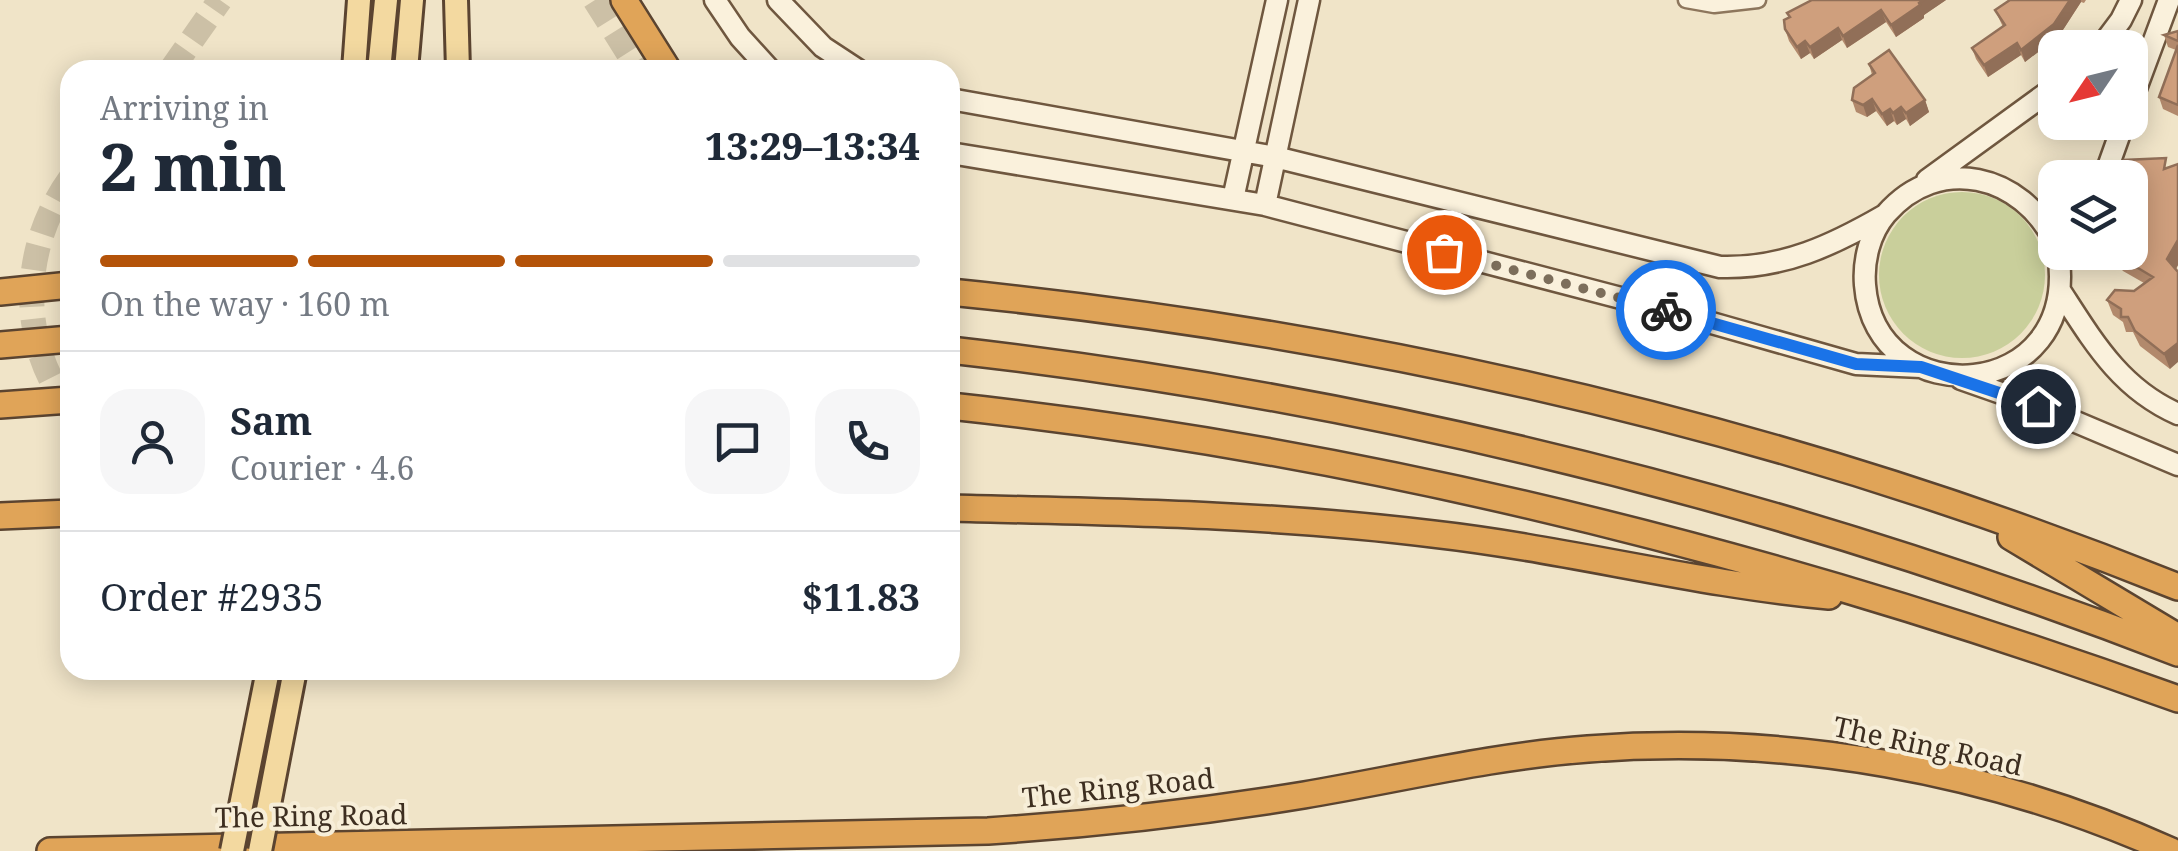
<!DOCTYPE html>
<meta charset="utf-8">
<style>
body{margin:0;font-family:"Noto Serif",serif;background:#f6f6f7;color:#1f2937;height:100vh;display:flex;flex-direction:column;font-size:38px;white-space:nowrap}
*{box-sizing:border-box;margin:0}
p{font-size:32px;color:#747a83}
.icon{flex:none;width:55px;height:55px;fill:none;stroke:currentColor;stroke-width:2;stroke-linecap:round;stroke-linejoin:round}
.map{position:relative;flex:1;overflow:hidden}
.sheet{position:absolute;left:60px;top:60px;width:900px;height:620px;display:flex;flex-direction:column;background:#fff;border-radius:30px;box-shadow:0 5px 25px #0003}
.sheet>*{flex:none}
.needle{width:65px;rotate:235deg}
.fabs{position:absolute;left:2038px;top:30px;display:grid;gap:20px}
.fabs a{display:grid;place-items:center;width:110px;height:110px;border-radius:20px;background:#fff;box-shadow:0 5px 25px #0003;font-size:50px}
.pin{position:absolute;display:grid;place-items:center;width:85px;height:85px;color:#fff;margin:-42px;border:5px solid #fff;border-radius:50%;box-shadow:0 2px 10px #0007}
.courier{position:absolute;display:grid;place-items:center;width:100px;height:100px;margin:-50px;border:8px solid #1a73e8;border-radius:50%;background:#fff;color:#222;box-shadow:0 2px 12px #0007}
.summary em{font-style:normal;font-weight:800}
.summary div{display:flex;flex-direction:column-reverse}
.summary{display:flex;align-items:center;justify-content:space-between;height:170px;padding:0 40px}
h1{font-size:65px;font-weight:800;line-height:75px}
.bar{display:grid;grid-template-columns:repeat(4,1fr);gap:15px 10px;align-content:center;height:120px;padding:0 40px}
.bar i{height:12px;border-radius:8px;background:#e0e1e3}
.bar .selected{background:#b45309}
.bar p{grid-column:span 4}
.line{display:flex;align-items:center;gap:25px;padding:0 40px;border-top:2px solid #e0e1e3}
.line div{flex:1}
.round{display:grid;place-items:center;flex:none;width:105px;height:105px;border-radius:30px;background:#f6f6f7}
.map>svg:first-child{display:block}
</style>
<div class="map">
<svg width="2178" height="851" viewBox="0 0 2178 851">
<rect width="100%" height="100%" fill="#f0e4c8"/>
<!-- green -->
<path fill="#c9cf9b" d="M1879 275a83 83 0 1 1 166 0a83 83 0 1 1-166 0Z"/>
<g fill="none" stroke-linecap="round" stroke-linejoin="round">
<!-- highway-tunnel -->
<path stroke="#ccc0a6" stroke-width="25" stroke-dasharray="25 12" stroke-linecap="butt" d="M595 0 639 70
M171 70 220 0
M70 179C21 247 17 342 70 409"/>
<defs>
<path id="street" d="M1686 0 1714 5 1758 0"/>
<path id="secondary" d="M715 0 740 37 770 70
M778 0 823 47 858 70
M2100 48 2121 20 2131 0
M950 99 1275 157 1720 267C1783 269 1833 245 1885 215
M2130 105 2169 0
M950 153 1265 205 1659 308 1856 364 1921 367
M2104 178 2124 122
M1927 180 2055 87
M1233 199 1277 0
M1265 205 1309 0
M2055 242C2022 175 1939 153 1886 214 1870 233 1863 260 1865 285 1875 416 2082 405 2058 252
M2061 292C2094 343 2121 389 2178 414
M1961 379 2038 406 2178 465"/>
<path id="primary" d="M456 0 458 70
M354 70 359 0
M379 70 386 0
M406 70 412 0"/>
<path id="highway" d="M624 0 668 70
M0 292 70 285
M950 292C1370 334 1786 429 2178 587
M0 345 70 339
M950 350C1372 398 1782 500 2178 653
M0 405 70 400
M950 406C1369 451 1782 556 2178 699
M950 508C1111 512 1273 514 1433 534 1566 549 1696 584 1829 596
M0 516 70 513
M2011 537 2178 637
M50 851 988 831C1094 824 1200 812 1304 795 1399 779 1492 756 1588 749 1788 734 1989 769 2171 851"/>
</defs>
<!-- street casing -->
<use href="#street" stroke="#8d765c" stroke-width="19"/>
<!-- secondary casing -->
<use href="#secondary" stroke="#6f573f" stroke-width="25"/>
<!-- primary casing -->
<use href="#primary" stroke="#5b4430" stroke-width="28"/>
<!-- highway casing -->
<use href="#highway" stroke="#5b4430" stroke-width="30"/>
<!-- path -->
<path stroke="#8d765c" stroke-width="2.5" stroke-dasharray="8 5" stroke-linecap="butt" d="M1662 292 1665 275"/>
<!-- street -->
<use href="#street" stroke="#faf1dc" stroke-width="14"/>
<!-- secondary -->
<use href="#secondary" stroke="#faf1dc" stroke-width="20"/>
<!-- primary -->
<use href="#primary" stroke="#f3d9a0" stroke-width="22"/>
<!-- highway -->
<use href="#highway" stroke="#e0a458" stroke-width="25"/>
<defs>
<path id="primary-bridge" d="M232 851 268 670
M260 851 295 670"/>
</defs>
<!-- primary-bridge casing -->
<use href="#primary-bridge" stroke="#5b4430" stroke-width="28" stroke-linecap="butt"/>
<!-- primary-bridge -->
<use href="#primary-bridge" stroke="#f3d9a0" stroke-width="22"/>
</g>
<!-- wall -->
<path fill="#b2896c" d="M1812 0H1946L1924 15V18L1896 37 1886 22 1847 48 1842 40 1814 59 1810 53 1801 59 1789 41 1785 29Z
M2010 0H2086L2084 3 2081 2 2059 36 2025 62 2021 55 1988 77 1976 59 1972 48 2003 27 1995 10Z
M2178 31V116L2163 109 2159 97 2176 50 2168 47 2164 35Z
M1869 64 1925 100 1929 112 1910 126 1906 119 1897 125 1894 121 1887 126 1876 111 1867 117 1856 112 1852 100 1872 75Z
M2178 164V265L2176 269 2170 369 2140 346 2133 332H2126L2123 322 2113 315 2107 300 2134 291 2144 283 2123 271 2107 252H2130L2169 167Z"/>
<!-- shaded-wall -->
<path fill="#916f58" d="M1924 0H1946L1924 15V18L1896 37 1891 25Z
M2070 0H2081V2L2059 36 2025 62 2021 50Z
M1881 10 1886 22 1847 48 1843 36Z
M1838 28 1842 40 1814 59 1810 47Z
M1805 41 1810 53 1801 59 1797 47Z
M2017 43 2021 55 1988 77 1984 65Z
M1872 99 1876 111 1867 117 1863 105Z
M1925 100 1929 112 1910 126 1906 113Z
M1901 107 1906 119 1897 125 1893 113Z
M1890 109 1894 121 1887 126 1882 114Z
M2178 240V265L2173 274 2167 259Z
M2178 343V362L2170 369 2164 354Z"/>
<!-- building -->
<path fill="#cf9f7d" stroke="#916f58" stroke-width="2.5" d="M1812 0H1924L1919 3 1920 5 1891 25 1881 10 1843 36 1838 28 1810 47 1805 41 1797 47 1785 29 1784 20 1790 17 1787 13Z
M2010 0H2070L2054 24 2021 50 2017 43 1984 65 1972 48 2005 25 1995 10Z
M2178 31V41L2164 35Z
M2178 45V105L2159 97Z
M1889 50 1925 100 1906 113 1901 107 1893 113 1890 109 1882 114 1872 99 1863 105 1852 100 1854 88 1875 73 1869 64Z
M2166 158 2164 169 2178 164V240L2167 259 2178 272V343L2164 354 2135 331 2128 317H2121V309L2107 300 2115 290 2134 291 2153 277 2118 256 2114 252H2130V178H2125L2124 160Z"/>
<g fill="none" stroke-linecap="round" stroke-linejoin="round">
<!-- done -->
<path stroke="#7c6e5b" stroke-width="10" stroke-dasharray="0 18" d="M1444 252 1666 310"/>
<!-- route -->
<path stroke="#1a73e8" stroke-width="12" d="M1666 310 1856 364 1921 367 2038 406"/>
</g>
<g text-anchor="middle" stroke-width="8" stroke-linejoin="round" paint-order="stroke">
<!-- street labels -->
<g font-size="28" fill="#3d2e20" stroke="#f7eed8">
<text transform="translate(1928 746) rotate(12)" y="10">The Ring Road</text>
<text transform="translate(1118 788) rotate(-6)" y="10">The Ring Road</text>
<text transform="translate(311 816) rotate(-1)" y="10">The Ring Road</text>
</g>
</g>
</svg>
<div class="fabs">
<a><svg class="needle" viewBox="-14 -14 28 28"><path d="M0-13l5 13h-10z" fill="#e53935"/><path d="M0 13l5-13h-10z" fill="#747a83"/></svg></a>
<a><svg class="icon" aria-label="layers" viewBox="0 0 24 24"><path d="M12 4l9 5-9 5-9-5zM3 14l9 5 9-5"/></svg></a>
</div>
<div class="pin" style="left:1444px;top:252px;background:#ea580c"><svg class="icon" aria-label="bag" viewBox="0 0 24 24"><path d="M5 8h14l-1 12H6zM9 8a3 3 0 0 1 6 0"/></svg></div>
<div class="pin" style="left:2038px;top:406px;background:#1f2937"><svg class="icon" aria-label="home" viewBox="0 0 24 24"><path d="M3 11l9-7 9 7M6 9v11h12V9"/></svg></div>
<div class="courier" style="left:1666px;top:310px"><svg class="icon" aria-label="bike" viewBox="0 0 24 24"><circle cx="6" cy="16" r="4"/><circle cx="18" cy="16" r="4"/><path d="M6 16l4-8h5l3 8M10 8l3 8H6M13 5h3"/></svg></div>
<section class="sheet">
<div class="summary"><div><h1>2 min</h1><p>Arriving in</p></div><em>13:29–13:34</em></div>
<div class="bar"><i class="selected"></i><i class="selected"></i><i class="selected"></i><i></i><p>On the way · 160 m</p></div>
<div class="line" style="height:180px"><a class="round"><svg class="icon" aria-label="person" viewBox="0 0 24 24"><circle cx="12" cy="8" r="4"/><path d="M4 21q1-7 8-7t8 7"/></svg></a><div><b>Sam</b><p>Courier · 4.6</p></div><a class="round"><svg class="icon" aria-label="chat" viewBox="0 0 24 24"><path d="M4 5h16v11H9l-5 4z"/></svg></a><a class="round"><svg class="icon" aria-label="phone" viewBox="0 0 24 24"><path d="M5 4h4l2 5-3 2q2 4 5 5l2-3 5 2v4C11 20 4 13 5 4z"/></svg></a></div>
<div class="line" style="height:130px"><div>Order #2935</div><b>$11.83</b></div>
</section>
</div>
